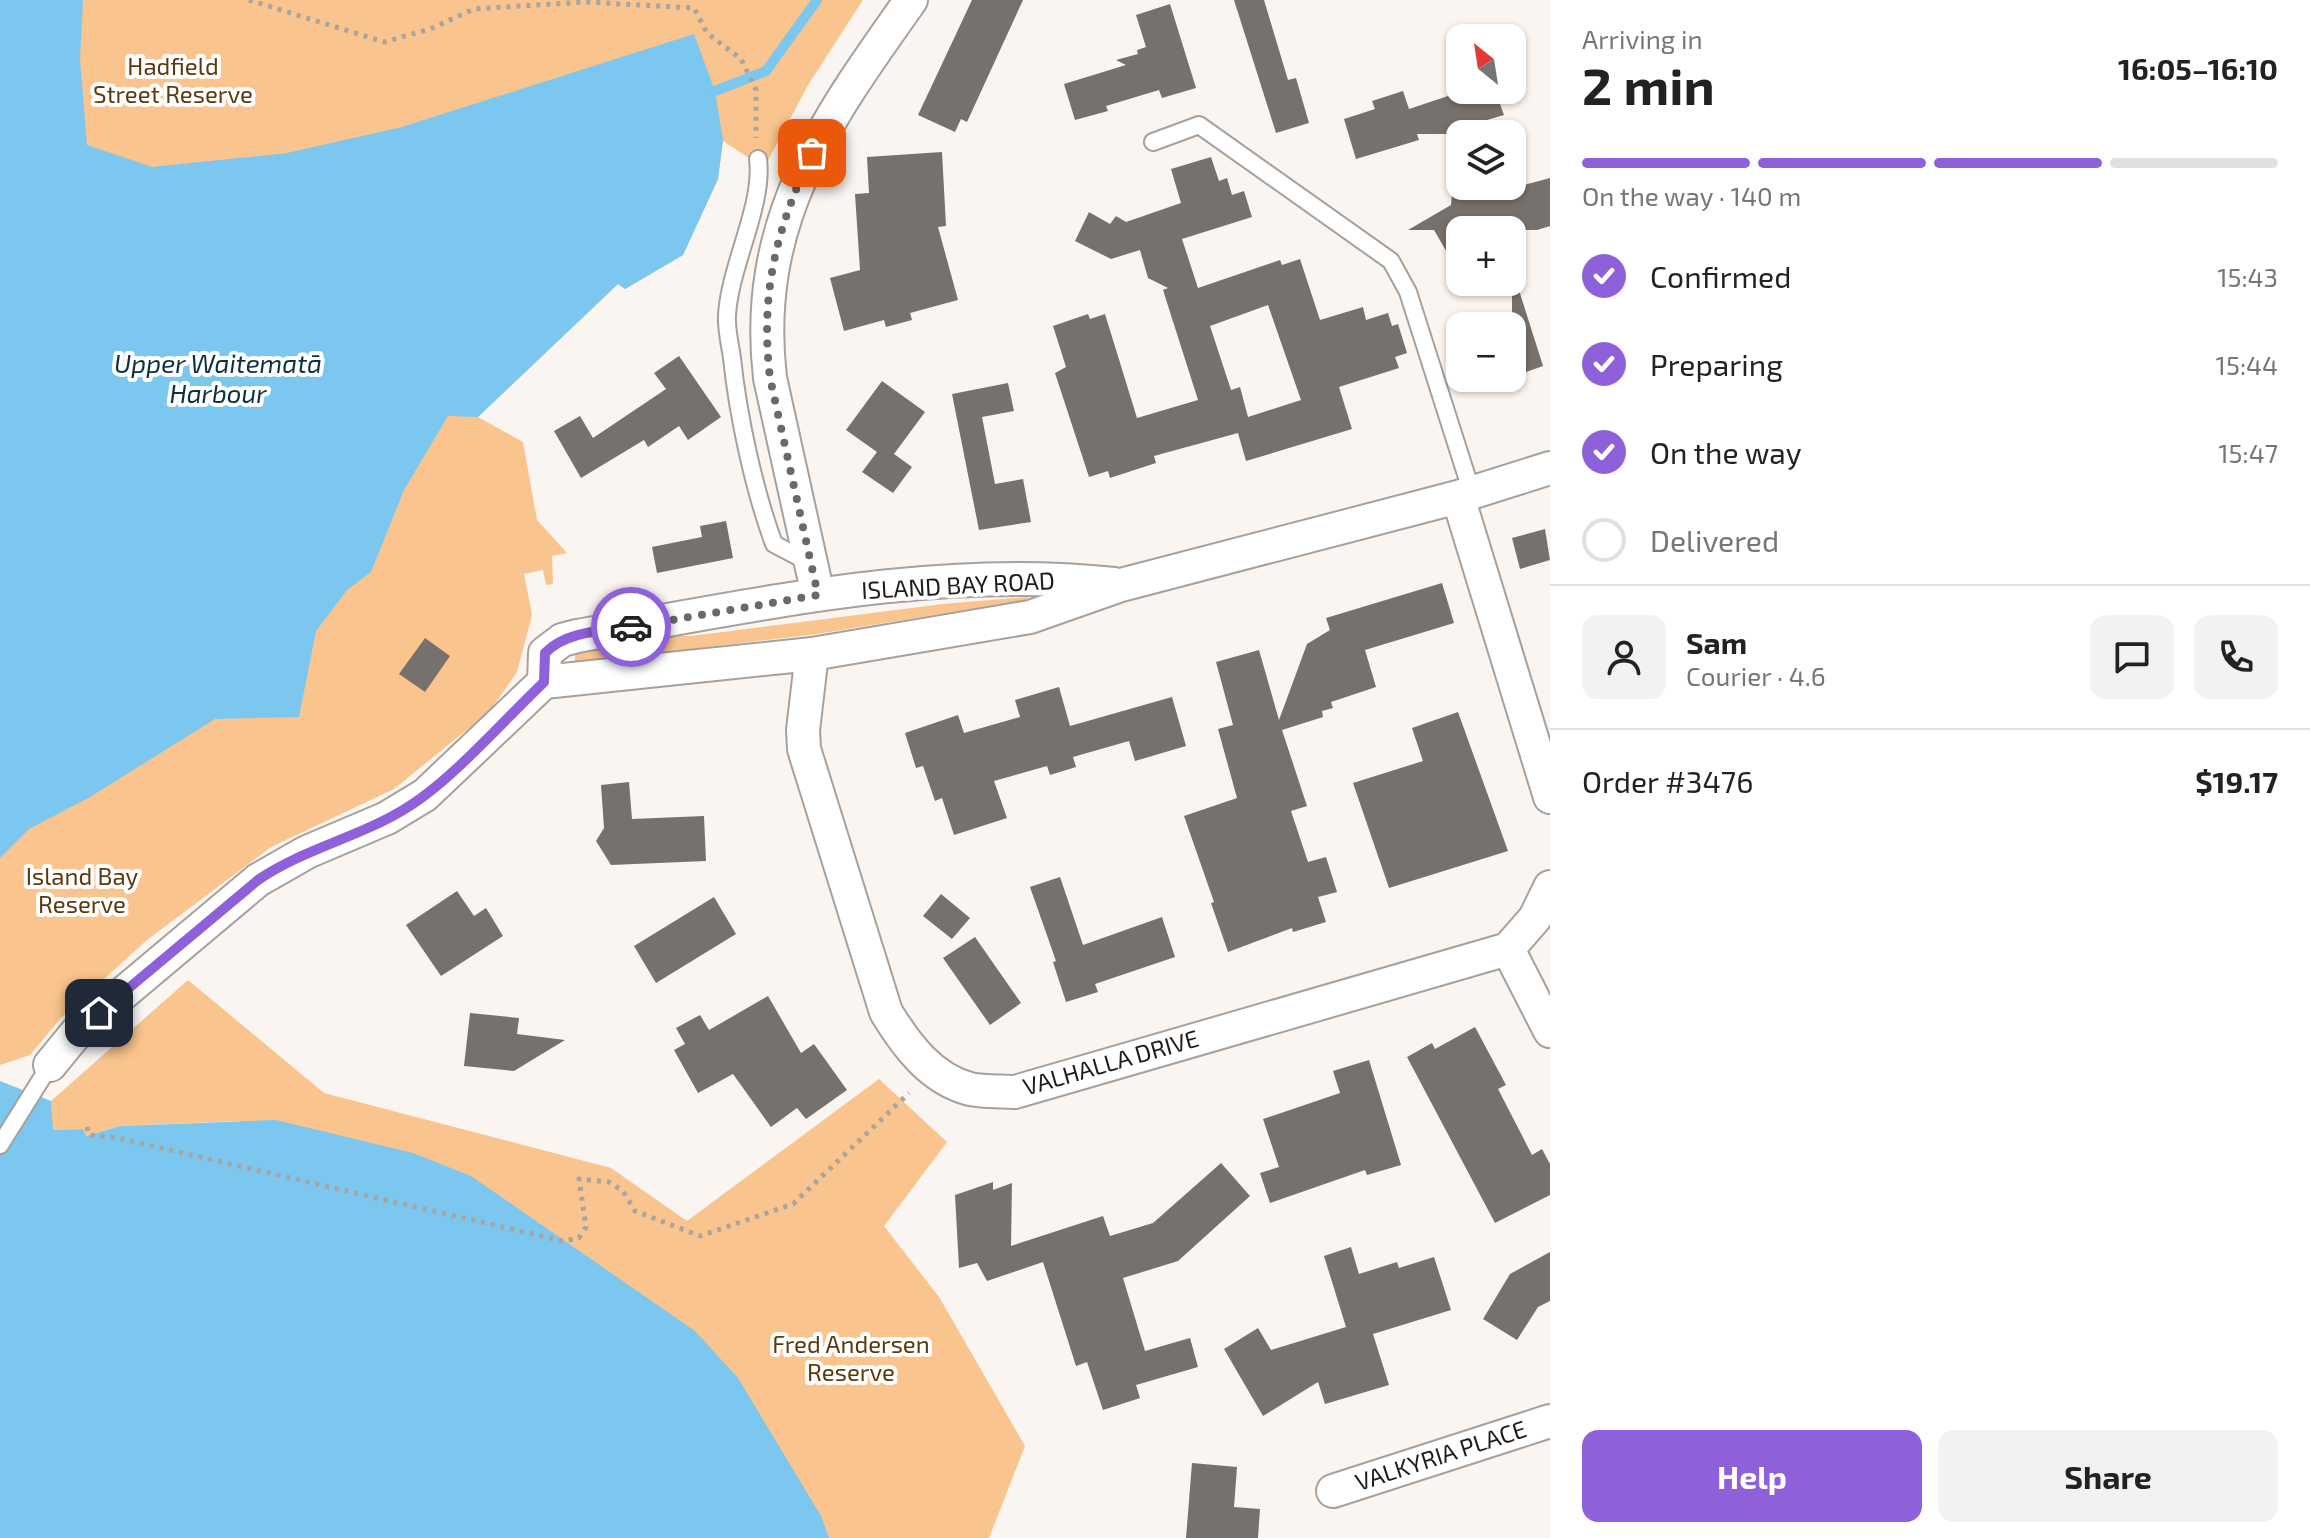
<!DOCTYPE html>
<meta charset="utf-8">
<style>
body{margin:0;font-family:"Exo 2",sans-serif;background:#f2f2f2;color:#222;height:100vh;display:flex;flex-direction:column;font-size:30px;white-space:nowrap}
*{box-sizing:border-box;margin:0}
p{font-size:26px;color:#767676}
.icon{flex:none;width:44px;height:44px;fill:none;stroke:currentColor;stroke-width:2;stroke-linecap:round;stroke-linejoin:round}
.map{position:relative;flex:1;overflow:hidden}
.details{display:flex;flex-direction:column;background:#fff;width:760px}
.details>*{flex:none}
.needle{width:52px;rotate:330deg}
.controls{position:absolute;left:1446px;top:24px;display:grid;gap:16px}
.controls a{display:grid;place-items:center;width:80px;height:80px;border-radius:16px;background:#fff;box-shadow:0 2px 6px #0004;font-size:40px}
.pin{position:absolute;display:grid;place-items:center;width:68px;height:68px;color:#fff;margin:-34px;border-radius:16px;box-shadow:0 4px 12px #0006}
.courier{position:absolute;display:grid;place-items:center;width:80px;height:80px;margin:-40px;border:6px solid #8e60da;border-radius:50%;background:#fff;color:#222;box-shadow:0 2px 10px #0007}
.headline em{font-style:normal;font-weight:700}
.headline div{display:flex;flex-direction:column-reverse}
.headline{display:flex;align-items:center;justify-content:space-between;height:136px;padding:0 32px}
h1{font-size:52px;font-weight:700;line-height:60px}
.bar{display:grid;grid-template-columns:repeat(4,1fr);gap:12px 8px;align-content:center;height:96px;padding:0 32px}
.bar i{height:10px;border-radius:6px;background:#e0e0e0}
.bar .on{background:#8e60da}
.bar p{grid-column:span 4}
.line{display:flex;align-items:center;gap:20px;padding:0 32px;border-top:2px solid #e0e0e0}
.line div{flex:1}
.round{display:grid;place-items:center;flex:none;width:84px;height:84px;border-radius:16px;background:#f2f2f2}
ol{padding:0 32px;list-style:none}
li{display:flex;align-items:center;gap:24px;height:88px}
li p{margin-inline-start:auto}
li .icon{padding:8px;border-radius:50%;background:#8e60da;color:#fff;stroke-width:4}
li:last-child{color:#767676}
li i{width:44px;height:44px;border:4px solid #e0e0e0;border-radius:50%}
.primary-button{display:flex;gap:16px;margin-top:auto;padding:16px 32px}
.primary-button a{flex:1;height:92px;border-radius:16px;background:#8e60da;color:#fff;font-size:32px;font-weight:700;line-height:92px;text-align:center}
.primary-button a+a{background:#f2f2f2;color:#222}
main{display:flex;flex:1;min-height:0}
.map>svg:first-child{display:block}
</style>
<main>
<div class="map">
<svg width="1550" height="1538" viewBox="0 0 1550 1538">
<rect width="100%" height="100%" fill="#faf5f0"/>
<!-- green -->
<path fill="#f9c48d" d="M0 0H863L808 85 764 168 723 141 718 179 683 255 625 289 618 284 478 417 523 442 537 520 567 553 552 556 553 584 546 585 543 570 524 574 532 615 517 672 490 711 394 789 271 847 147 940 61 1018 30 1055 0 1065Z
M1028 597 1026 600 817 634 575 663V648L648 636H691L943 604Z
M188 980 324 1093 611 1168 687 1221 879 1079 947 1142 884 1226 939 1297 1025 1446 989 1538H506L239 1121 120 1126 85 1136 83 1129 52 1130 51 1101Z"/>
<!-- water -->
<path fill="#7bc7f0" d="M0 0H83L80 59 87 145 152 167 287 153 402 127 694 34 715 91 723 140 718 179 683 255 625 289 618 284 478 417 448 416 404 490 371 572 347 590 316 631 299 717 215 719 90 797 29 829 0 858Z
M0 1081 51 1101 53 1130 83 1129 86 1136 120 1126 276 1120 413 1153 471 1176 695 1331 738 1378 821 1516 829 1538H0Z"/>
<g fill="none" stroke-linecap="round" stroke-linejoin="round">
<!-- stream -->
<path stroke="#7bc7f0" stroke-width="10" d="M715 91 766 71 817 0"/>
</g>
<!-- building -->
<path fill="#77716d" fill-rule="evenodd" d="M972 0H1023L967 122 961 119 955 132 918 115Z
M1234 0H1264L1288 80 1296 78 1309 123 1276 133Z
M1170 4 1196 88 1162 98 1159 90 1106 106 1108 111 1075 120 1064 84 1126 65 1116 60 1138 54 1137 50 1146 47 1136 15Z
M1466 90H1495L1504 115 1487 120 1491 134H1417L1419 140 1356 159 1344 119 1375 109 1372 101 1403 91 1409 109Z
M942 152 946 226 938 227 958 300 910 313 912 320 886 327 884 320 844 331 830 278 860 270 855 194 869 193 867 157Z
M1211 157 1219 181 1227 178 1232 195 1244 191 1252 217 1182 239 1198 288 1280 260 1282 265 1300 259 1320 320 1363 307 1366 320 1388 313 1392 326 1398 324 1407 353 1395 357 1399 368 1339 387 1352 429 1246 461 1238 433 1154 456 1156 463 1110 478 1108 471 1089 477 1055 373 1066 367 1053 326 1088 314 1090 319 1105 314 1137 418 1198 400 1163 290 1168 288 1148 278 1140 250 1111 259 1075 241 1089 212 1110 224 1116 216 1126 222 1181 203 1171 169ZM1268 305 1301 400 1248 417 1240 387 1231 390 1210 326Z
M1550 178V226L1537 230H1460V275L1434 230H1408L1451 205 1453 180 1469 200Z
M1518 287 1543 366 1512 377V288Z
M679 356 721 417 688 440 679 426 648 447 644 440 581 478 554 431 580 416 593 438 666 389 654 373Z
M882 381 925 412 894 454 912 467 893 493 862 472 877 452 846 430Z
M1008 383 1014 411 982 417 995 484 1023 479 1031 522 979 530 952 394Z
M726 521 733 558 657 573 652 547 702 537 700 526Z
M1545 529 1550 560 1520 569 1512 538Z
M1442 583 1454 623 1365 650 1376 687 1331 702 1333 708 1322 711 1323 717 1282 730 1307 806 1291 811 1308 862 1326 857 1337 892 1318 897 1326 922 1293 932 1292 928 1228 952 1211 903 1214 902 1184 816 1237 798 1218 729 1233 725 1216 662 1259 650 1279 720 1307 644 1330 630 1326 618Z
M425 638 450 656 425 692 399 674Z
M1059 687 1070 726 1172 697 1186 746 1135 761 1129 741 1073 757 1076 767 1050 775 1047 766 994 781 1007 818 954 835 942 798 935 801 923 766 916 768 905 733 958 715 964 733 1020 717 1015 700Z
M1458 712 1508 851 1389 888 1353 783 1423 761 1412 728Z
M629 782 632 819 704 816 706 861 611 865 596 841 604 828 601 785Z
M1060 877 1083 945 1162 917 1175 957 1095 984 1098 992 1066 1002 1053 962 1056 961 1030 887Z
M457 891 474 916 486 908 503 936 441 976 406 925Z
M941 894 970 918 952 939 923 916Z
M714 897 736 934 656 983 634 946Z
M975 937 1021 1003 990 1025 943 958Z
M768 996 801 1053 814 1044 847 1090 806 1119 797 1108 771 1127 733 1074 698 1093 674 1050 685 1044 676 1028 700 1015 709 1030Z
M470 1013 519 1018 517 1034 565 1040 514 1071 464 1066Z
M1475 1027 1506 1085 1498 1089 1532 1155 1542 1149 1550 1164V1195L1495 1223 1407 1057 1432 1043 1435 1049Z
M1369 1060 1401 1165 1367 1175 1365 1170 1270 1203 1260 1173 1279 1167 1263 1119 1340 1093 1333 1071Z
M1221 1163 1250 1196 1178 1261 1123 1278 1145 1351 1190 1338 1198 1367 1136 1385 1140 1398 1103 1410 1087 1362 1076 1366 1043 1262 987 1281 977 1263 959 1268 955 1195 993 1182V1190L1012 1183 1011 1246 1103 1216 1110 1236 1153 1223Z
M1351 1247 1359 1274 1397 1262 1399 1268 1434 1257 1451 1310 1373 1334 1389 1385 1325 1404 1318 1382 1263 1416 1224 1349 1258 1328 1271 1350 1346 1327 1324 1256Z
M1550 1252V1301L1538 1307 1517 1340 1483 1319 1510 1274Z
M1192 1463 1237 1467 1234 1507 1260 1509 1258 1538H1186Z"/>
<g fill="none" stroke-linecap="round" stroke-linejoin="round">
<defs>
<path id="lane" d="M1153 142 1199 125 1391 261 1408 292 1472 493
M758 159C764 205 730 265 727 315 726 329 730 344 732 358 738 416 754 490 774 544L810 563
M0 1145 50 1065"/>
<path id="street" d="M1458 497 1550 797
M818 595 770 378C752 222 825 121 911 0
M812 654 803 730 804 749 886 1012C906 1045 931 1079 970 1089 983 1092 1001 1091 1015 1092L1508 949 1535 918 1550 887
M544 682 545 653 562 640 577 636C753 606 935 564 1114 584
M1508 949 1550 1031
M50 1065 77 1032 258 880 307 852 387 818 425 795 544 682 812 654 1030 617 1121 585 1458 497 1550 468
M1333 1491 1550 1421"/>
</defs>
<!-- lane casing -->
<use href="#lane" stroke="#a6a19c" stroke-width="20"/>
<!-- street casing -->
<use href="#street" stroke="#a6a19c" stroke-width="36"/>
<!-- path -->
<path stroke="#a8a5a1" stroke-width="5" stroke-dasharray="4 6" stroke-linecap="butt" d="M249 0 384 42 430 29 474 9 586 2 694 8 707 33 741 59 756 90V138
M87 1127 89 1135 118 1138 563 1241 579 1238 586 1227 579 1179 609 1182 623 1191 635 1211 700 1236 793 1204 909 1093"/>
<!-- lane -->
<use href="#lane" stroke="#fff" stroke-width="16"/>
<!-- street -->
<use href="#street" stroke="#fff" stroke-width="32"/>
</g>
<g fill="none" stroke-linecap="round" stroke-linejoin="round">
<!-- done -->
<path stroke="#6b6865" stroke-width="8" stroke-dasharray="0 14.4" d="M631 627 818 595 770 378C760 293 776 230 812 153"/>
<!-- route -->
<path stroke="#8e60da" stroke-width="10" d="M99 1013 258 880C305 848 361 837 408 807 453 779 504 720 544 682L545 653C566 631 602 631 631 627"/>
</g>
<g text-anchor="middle" stroke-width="8" stroke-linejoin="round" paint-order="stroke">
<!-- park labels -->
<g font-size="24" fill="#5c390c" stroke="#fff">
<text x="173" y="75">Hadfield<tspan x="173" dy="28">Street Reserve</tspan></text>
<text x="82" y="885">Island Bay<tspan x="82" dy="28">Reserve</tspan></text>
<text x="851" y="1353">Fred Andersen<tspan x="851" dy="28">Reserve</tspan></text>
</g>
<!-- street labels -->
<g font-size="24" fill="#1e1c1a" stroke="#fff">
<text transform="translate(958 586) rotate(-3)" y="8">ISLAND BAY ROAD</text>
<text transform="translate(1111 1063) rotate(-16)" y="8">VALHALLA DRIVE</text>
<text transform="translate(1441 1456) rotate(-18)" y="8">VALKYRIA PLACE</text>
</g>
<!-- water labels -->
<g font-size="26" font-style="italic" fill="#0e3142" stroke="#fff">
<text x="218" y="373">Upper Waitematā<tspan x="218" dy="30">Harbour</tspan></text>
</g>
</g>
</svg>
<div class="controls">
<a><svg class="needle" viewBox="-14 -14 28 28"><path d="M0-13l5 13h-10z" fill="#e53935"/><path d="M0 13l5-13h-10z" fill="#767676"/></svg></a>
<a><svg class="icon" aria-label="layers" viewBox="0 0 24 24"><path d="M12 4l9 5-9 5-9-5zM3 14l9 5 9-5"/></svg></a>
<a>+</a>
<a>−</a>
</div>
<div class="pin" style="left:812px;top:153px;background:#ea580c"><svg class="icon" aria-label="bag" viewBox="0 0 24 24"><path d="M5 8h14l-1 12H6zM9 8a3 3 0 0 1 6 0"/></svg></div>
<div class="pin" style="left:99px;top:1013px;background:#1f2937"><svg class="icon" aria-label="home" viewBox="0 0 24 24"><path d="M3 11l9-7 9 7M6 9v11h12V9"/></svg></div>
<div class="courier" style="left:631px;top:627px"><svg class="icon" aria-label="car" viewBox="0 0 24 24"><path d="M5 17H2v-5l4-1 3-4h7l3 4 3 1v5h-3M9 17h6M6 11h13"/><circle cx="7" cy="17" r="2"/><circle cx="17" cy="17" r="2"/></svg></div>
</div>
<section class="details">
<div class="headline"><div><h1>2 min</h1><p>Arriving in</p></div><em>16:05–16:10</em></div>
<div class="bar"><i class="on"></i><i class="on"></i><i class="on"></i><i></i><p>On the way · 140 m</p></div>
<ol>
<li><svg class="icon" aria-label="check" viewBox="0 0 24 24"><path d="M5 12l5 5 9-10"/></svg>Confirmed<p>15:43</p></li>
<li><svg class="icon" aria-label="check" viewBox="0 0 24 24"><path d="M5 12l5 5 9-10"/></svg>Preparing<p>15:44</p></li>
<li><svg class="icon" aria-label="check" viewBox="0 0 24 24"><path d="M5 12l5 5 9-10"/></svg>On the way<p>15:47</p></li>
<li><i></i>Delivered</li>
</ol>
<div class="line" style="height:144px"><a class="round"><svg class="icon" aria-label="person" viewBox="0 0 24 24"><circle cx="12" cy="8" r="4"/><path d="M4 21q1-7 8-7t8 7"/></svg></a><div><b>Sam</b><p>Courier · 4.6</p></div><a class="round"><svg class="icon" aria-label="chat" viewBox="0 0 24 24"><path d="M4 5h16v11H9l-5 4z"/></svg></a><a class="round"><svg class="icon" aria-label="phone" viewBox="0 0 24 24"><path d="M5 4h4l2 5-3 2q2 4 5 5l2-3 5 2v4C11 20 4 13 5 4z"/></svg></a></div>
<div class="line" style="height:104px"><div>Order #3476</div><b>$19.17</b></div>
<div class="primary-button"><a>Help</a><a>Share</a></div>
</section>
</main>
